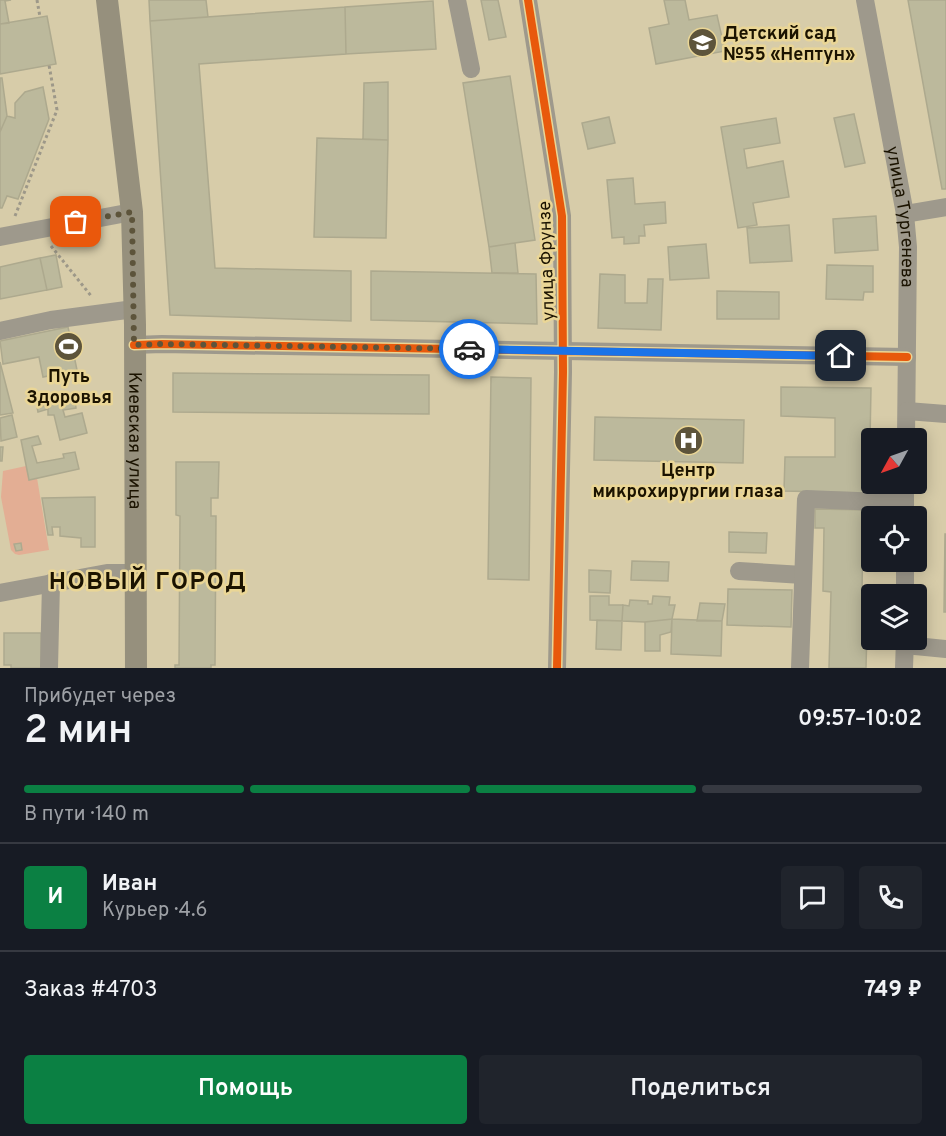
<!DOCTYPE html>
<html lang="ru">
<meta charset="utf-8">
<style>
body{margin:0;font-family:Overpass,sans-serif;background:#20242c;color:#f1f3f6;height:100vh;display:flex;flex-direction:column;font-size:22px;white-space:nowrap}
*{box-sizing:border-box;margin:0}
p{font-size:20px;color:#9ea1a6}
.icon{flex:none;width:33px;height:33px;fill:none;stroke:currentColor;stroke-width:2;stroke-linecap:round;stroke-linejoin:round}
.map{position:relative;height:668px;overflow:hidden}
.drawer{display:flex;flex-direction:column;background:#171b24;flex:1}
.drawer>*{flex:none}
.needle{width:39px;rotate:230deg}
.fabs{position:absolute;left:861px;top:428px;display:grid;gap:12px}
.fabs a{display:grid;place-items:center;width:66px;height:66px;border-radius:6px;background:#171b24;box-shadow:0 3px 15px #0003;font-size:30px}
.pin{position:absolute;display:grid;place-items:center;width:51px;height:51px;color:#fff;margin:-26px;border-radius:12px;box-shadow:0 3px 9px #0006}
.courier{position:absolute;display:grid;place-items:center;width:60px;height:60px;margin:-30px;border:4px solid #1a73e8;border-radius:50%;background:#fff;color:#222;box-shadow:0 2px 8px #0007}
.overview em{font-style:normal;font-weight:600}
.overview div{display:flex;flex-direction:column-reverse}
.overview{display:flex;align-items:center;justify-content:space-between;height:102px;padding:0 24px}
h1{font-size:39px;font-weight:600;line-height:45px}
.bar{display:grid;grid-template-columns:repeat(4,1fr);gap:9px 6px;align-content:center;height:72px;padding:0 24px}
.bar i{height:8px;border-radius:4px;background:#363941}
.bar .selected{background:#0b8043}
.bar p{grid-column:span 4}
.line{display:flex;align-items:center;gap:15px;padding:0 24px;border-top:2px solid #363941}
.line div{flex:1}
.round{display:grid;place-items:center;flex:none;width:63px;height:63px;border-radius:6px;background:#20242c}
.cta{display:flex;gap:12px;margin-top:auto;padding:12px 24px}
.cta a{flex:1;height:69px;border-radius:6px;background:#0b8043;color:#fff;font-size:24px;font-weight:600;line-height:69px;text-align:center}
.cta a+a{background:#20242c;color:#f1f3f6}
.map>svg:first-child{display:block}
</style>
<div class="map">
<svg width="946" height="668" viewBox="0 0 946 668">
<rect width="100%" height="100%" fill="#d7cca9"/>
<!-- green -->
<path fill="#e3ae94" d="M26 466 29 479 37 478 49 550 19 555 15 554 11 550 1 497 3 471Z"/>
<!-- building -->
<path fill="#bcb99c" stroke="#ada98e" stroke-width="1.5" d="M0 0H11L5 1 9 23 0 24Z
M149 0H206L208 17 150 21Z
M481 0H498L506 37 489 40Z
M664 0H685L689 20 717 15 725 51 656 64 649 28 669 24Z
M908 0H946V189H942Z
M433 1 436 49 346 54 345 7Z
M345 7 346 54 199 64 215 268 351 271V321L170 315 150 21Z
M47 16 56 64 0 74V24Z
M510 76 535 240 489 247 463 83Z
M0 78H2L7 116 0 132Z
M388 82V140L363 139 364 83Z
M43 87 49 119 18 199 7 196 2 208H0V132L7 116 15 118V103L25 92Z
M854 114 865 163 845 167 834 118Z
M609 117 615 143 588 149 582 123Z
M776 118 780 143 744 149 747 168 783 161 789 197 753 203 757 225 738 228 721 127Z
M317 138 388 140 386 238 314 237Z
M633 178 635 204 665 202 666 223 644 225 645 236H639V243L624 244V237L612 238 607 180Z
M876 216 878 250 835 253 833 219Z
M789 225 792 261 750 263 747 228Z
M515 243 518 273H492L489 247Z
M706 244 709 278 670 280 668 247Z
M56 255 62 287 47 290 40 258Z
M40 258 47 290 0 299V267Z
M827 265 873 266V292H864L863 300 826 299Z
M371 271 536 274 537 324 371 320Z
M600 274 625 275V303H647L648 279H663L661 330 598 328Z
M717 291 779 292V319H717Z
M68 327 77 370 43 377 39 357 3 364 0 341Z
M0 362 13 413 0 415Z
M173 373 429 375V414L173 412Z
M491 377 531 378 529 580 488 579Z
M781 387 871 388 869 493 784 491 785 457H835V418L781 416Z
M75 399 76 408 63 410 65 417 82 413 87 433 60 440 54 415H48V409L38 412 37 407Z
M12 415 17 437 1 441 0 418Z
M595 417 744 420 743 463 594 460Z
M38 436 41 444 32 446 37 463 64 458 63 454 75 452 79 469 29 480 21 440Z
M0 447H3L2 461H0Z
M176 462H219L218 498H211V516H216L215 665H211V668H175V665H179L180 516 176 515Z
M95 497V547H81V538L60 536V527H52L53 535H48L42 498Z
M815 509 872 510V529H863L862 592H868L866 668H829L831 592 823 591 824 528H815Z
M729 532 767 533 766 553 729 552Z
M945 534H946V612H944Z
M21 543 22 550 16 551 14 544Z
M632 561 669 562 668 581 631 580Z
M589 570 611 571 610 593 589 592Z
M728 589 792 590 791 627 727 625Z
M590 596H609V605H623L622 621 590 620Z
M653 596 670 597 669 605H675L672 619 645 622 622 621 623 605 629 606 630 600 648 601V604H652Z
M700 603 725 604 722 621H697Z
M672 619 722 621 721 656 671 654Z
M672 619 671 632 660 635V651H645V622Z
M597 620 622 621 621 650 596 649Z
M4 633H41V668H11V665H4Z"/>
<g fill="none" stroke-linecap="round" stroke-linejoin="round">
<!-- path -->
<path stroke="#9d9889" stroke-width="3" stroke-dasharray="3 3" stroke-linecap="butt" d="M37 0 40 17
M15 216 57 110 49 65
M51 246 92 297"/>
<!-- minor -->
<g stroke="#9e998c" stroke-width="18">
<path d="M457 0 471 69"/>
<path d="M528 0 562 216 563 372 557 668"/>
<path id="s1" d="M865 0 905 214 908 247 906 438"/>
<path d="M905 214 946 207"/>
<path d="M0 237 132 212"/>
<path d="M0 331 51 320 134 309"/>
<path d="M134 345 162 344 907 357"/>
<path d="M907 411 946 414"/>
<path d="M905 516V483"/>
<path d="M905 561V594"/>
<path d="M739 571 803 575"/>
<path d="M0 593 107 573H136"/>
<path d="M905 645 946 649"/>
<path d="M49 668 51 583"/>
<path d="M800 668 806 499 905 503"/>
<path d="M904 668 905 639"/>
</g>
<!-- major -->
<path stroke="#96907d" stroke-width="22" id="s2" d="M107 0 132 212 135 325 136 668"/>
<defs>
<path id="cycleway" d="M528 0 562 216 563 372 557 668
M134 345 162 344 907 357"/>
</defs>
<!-- cycleway casing -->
<use href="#cycleway" stroke="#ead696" stroke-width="11"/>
<!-- cycleway -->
<use href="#cycleway" stroke="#e8590c" stroke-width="8"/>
</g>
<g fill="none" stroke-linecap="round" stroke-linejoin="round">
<!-- done -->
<path stroke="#5d543b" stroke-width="6" stroke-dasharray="0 10.8" d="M76 222 132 212 134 345 162 344 469 349"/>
<!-- route -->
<path stroke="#1a73e8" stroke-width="8" d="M469 349 841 356"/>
</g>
<!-- icons -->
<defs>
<symbol id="school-disc" viewBox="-11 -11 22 22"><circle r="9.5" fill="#5d543b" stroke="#ead696"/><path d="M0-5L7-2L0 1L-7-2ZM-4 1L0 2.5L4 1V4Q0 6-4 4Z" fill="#fff"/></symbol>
<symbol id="stadium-disc" viewBox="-11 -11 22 22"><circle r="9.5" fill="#5d543b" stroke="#ead696"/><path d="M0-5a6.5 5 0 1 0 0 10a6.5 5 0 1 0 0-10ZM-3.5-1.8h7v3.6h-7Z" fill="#fff"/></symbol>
<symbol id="hospital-disc" viewBox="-11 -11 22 22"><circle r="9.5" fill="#5d543b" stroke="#ead696"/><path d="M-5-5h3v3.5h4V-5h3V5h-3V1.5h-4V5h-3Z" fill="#fff"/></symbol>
</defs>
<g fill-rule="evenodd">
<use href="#school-disc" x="686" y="26" width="33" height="33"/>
<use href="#stadium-disc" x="52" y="330" width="33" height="33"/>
<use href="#hospital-disc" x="672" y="424" width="33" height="33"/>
</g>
<g text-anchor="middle" stroke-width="5" stroke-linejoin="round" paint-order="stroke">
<!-- poi labels -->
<g font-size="18" font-weight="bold" fill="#1b1300" stroke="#ead696">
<text x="723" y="39" text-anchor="start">Детский сад<tspan x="723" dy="21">№55 «Нептун»</tspan></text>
<text x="69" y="382">Путь<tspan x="69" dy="21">Здоровья</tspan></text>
<text x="688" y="476">Центр<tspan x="688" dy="21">микрохирургии глаза</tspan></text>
</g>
<!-- street labels -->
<g font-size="18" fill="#1b1300" stroke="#ead696">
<text dy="6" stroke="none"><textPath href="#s1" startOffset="220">улица Тургенева</textPath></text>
<text transform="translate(546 261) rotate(-92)" y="6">улица Фрунзе</text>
<text dy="6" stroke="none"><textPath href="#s2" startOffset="442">Киевская улица</textPath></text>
</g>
<!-- district labels -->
<g font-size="24" font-weight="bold" letter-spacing="1.5" fill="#1b1300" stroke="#ead696">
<text x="148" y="589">НОВЫЙ ГОРОД</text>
</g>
</g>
</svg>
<div class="fabs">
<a><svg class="needle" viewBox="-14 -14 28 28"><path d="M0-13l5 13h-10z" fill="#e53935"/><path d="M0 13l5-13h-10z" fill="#9ea1a6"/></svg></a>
<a><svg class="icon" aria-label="locate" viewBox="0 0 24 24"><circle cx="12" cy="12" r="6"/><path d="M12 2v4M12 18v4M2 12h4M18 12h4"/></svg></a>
<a><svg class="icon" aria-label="layers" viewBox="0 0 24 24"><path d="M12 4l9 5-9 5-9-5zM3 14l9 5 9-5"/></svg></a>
</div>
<div class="pin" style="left:76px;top:222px;background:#ea580c"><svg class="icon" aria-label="bag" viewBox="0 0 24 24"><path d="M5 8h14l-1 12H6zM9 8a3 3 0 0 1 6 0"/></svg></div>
<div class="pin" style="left:841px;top:356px;background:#1f2937"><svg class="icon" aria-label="home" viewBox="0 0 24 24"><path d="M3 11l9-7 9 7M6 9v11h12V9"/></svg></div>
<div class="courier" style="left:469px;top:349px"><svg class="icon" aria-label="car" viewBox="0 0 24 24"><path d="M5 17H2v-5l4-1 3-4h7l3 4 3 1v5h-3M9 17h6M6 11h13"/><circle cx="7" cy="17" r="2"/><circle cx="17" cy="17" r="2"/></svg></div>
</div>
<section class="drawer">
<div class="overview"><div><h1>2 мин</h1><p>Прибудет через</p></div><em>09:57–10:02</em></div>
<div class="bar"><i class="selected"></i><i class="selected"></i><i class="selected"></i><i></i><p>В пути · 140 m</p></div>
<div class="line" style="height:108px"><b class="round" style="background:#0b8043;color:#fff">И</b><div><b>Иван</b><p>Курьер · 4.6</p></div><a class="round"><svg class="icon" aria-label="chat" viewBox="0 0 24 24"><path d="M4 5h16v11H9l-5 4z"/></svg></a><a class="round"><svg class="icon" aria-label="phone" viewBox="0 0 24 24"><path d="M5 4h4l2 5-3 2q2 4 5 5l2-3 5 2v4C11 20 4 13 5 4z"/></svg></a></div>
<div class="line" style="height:78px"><div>Заказ #4703</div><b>749 ₽</b></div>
<div class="cta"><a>Помощь</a><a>Поделиться</a></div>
</section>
